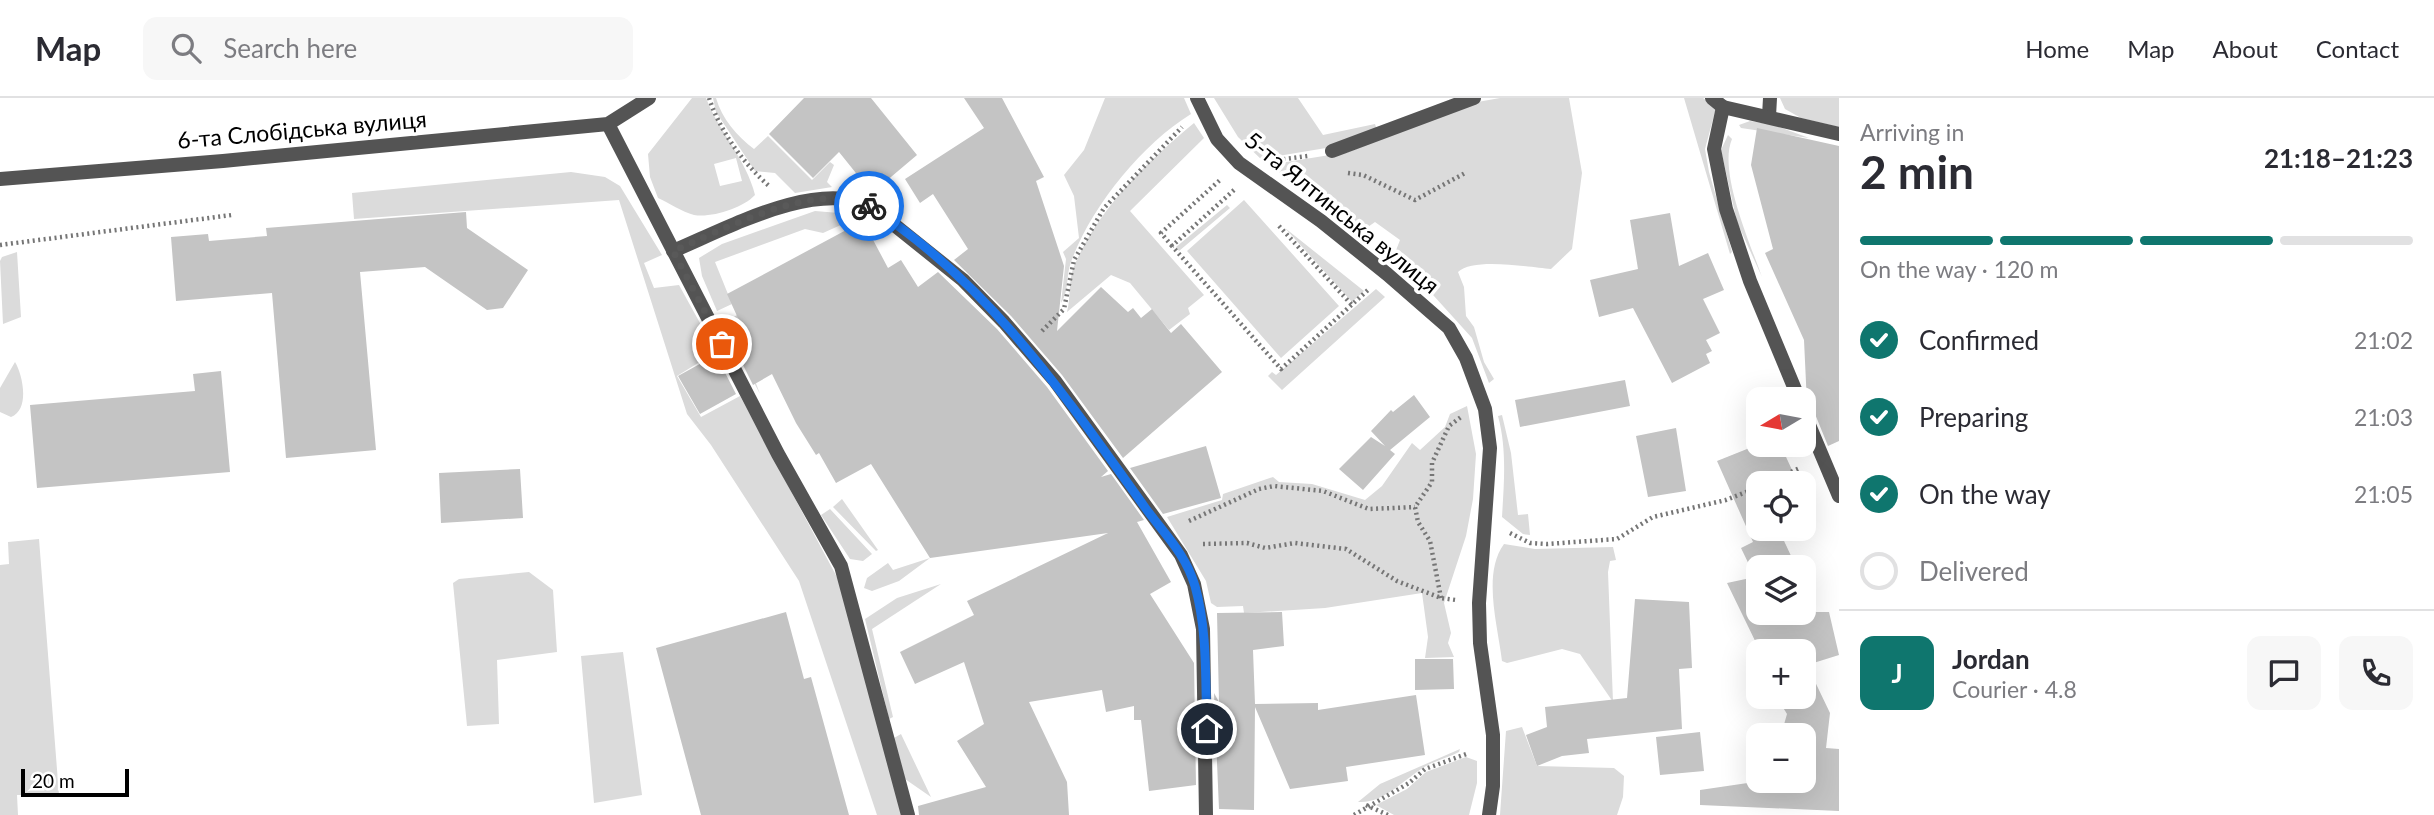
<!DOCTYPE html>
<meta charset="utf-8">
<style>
body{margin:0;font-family:Lato,sans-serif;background:#f7f7f7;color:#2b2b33;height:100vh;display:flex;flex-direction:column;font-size:26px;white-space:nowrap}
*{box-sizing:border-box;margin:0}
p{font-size:23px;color:#7c7c81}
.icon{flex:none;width:38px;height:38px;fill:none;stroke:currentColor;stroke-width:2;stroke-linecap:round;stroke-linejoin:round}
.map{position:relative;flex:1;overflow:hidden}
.details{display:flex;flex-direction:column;background:#fff;width:595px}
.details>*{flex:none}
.needle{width:46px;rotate:260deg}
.buttons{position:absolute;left:1746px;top:289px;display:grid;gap:14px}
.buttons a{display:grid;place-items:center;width:70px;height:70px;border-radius:14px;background:#fff;box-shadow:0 7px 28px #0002;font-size:35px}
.scale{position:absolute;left:21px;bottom:18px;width:108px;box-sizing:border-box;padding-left:7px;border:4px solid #000;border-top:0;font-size:19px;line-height:24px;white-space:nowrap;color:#000;-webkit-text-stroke:5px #fff;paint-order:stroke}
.pin{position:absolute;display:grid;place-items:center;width:60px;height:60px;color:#fff;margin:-30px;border:4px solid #fff;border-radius:50%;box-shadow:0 2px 7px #0007}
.courier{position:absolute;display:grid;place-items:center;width:70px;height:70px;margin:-35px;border:5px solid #1a73e8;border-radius:50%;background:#fff;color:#222;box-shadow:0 2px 9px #0007}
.head em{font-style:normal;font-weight:700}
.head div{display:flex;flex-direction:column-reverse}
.head{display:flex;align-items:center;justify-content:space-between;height:119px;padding:0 21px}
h1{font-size:46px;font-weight:700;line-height:52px}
.bar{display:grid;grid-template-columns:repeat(4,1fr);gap:10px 7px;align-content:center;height:84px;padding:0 21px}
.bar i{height:9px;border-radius:5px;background:#e1e1e2}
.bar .active{background:#0f766e}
.bar p{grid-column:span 4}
.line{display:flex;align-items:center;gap:18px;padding:0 21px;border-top:2px solid #e1e1e2}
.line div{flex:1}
.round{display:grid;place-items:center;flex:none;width:74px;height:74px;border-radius:14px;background:#f7f7f7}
ol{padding:0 21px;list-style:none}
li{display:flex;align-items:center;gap:21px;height:77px}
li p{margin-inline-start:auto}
li .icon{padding:7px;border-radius:50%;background:#0f766e;color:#fff;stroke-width:4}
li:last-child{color:#7c7c81}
li i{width:38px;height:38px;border:4px solid #e1e1e2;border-radius:50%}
header{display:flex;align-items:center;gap:42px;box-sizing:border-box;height:98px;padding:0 35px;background:#fff;border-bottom:2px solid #e1e1e2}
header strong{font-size:33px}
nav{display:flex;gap:38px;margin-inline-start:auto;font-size:24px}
.search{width:490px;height:63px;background:#f7f7f7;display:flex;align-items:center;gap:18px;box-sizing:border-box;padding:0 24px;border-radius:14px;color:#7c7c81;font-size:26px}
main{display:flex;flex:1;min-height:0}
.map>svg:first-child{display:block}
</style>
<header>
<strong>Map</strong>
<div class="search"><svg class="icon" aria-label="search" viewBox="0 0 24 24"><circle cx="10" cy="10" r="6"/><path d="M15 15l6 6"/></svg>Search here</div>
<nav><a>Home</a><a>Map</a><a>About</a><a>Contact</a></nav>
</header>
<main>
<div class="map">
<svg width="1839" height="717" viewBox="0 0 1839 717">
<rect width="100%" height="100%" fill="#fff"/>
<!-- green -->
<path fill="#dbdbdb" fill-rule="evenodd" d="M692 0H706C719 34 746 61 755 97 743 110 712 120 694 117 682 114 669 105 658 100L650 79 648 56ZM736 60 742 83 720 88 714 66Z
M713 0H716C722 21 737 38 754 51L768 38 812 82 830 64 834 67 827 84 832 89 795 95 775 75 755 73 716 14Z
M1105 0H1184L1191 16C1141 47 1091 109 1071 164 1066 177 1069 194 1061 205L1066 161 1063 154 1079 140 1074 98 1064 77 1084 52Z
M1214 0H1298L1323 37 1375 26 1377 32 1332 49 1284 57 1264 64 1238 39Z
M1500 0H1569L1582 75 1572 151 1551 171C1528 169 1473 159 1458 174L1464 189 1466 218 1474 229 1484 264 1494 281 1489 285 1472 240 1395 155 1400 142 1375 124 1365 131 1294 87 1269 67 1348 54 1472 5Z
M1684 0H1703L1716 10 1705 51 1709 74 1732 154 1730 156Z
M1780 0H1839V29L1801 20 1785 11Z
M1750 23 1774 27 1809 40 1741 30 1739 27Z
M1194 25 1204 40 1130 113 1204 197 1188 210 1190 216 1169 232 1130 185 1111 177 1067 214C1071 199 1068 180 1075 166 1100 109 1147 64 1194 25Z
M1728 37 1732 41C1718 73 1750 145 1762 179L1737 124 1721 52Z
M571 74 605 79 620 88 662 157 644 165 654 190 679 187 716 254 677 278 701 319 740 298 838 481 902 717H877L799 483 711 347 687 316 619 102 354 121 352 95Z
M1244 102 1339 208 1281 260 1187 153Z
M1227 107 1230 110 1179 153 1176 149Z
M815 113 863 117 823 135 805 131 715 164 732 206 717 213 702 178 699 160 722 146Z
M1285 130 1364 193 1352 204Z
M17 154 21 219 3 226 0 163 2 159Z
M1376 191 1385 199 1282 292 1268 278 1272 274 1276 277Z
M737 217 749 244 742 248 760 296 723 226Z
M15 264C23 277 30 312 11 319L0 314V290Z
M1467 308 1476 356 1473 401 1466 438 1444 505 1451 535 1448 545 1454 559 1425 560 1428 539 1422 495 1325 510 1244 515 1243 508 1217 509 1211 505 1206 483 1167 419 1222 402 1223 396 1273 379 1279 384 1312 386 1365 402 1382 388 1412 345 1420 352 1445 329 1450 316Z
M1502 317 1511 355 1518 417 1528 416 1530 437 1523 436 1502 419C1504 385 1507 351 1498 318Z
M842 401 878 452 876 453 833 409Z
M830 411 872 456 863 463 850 461 821 417Z
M39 441 59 697H17L18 717H0V467L9 466 8 444Z
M1504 446 1535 451 1613 449 1616 462 1610 463 1608 474 1613 604 1580 556 1562 551 1507 565 1502 563C1498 528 1482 476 1504 446Z
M930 460 899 483 872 493 864 490 867 480 888 465 893 472Z
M529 474 553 492 557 554 497 562 499 626 467 628 453 485 459 481Z
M941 486 872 531 893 619 889 621 865 521 897 500Z
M623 554 642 697 594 705 581 558Z
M1522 629 1537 668 1614 670 1624 678 1623 699 1617 717H1500L1506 633Z
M901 636 931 699 905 681 894 640Z
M1460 651 1459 654C1448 660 1433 663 1423 670 1403 682 1383 706 1358 704L1380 686Z
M1466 659 1477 663V685L1469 717H1394L1376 707 1407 691 1426 674Z"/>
<!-- building -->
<path fill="#c4c4c4" d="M804 0H871L917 57 872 95 839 54 813 80 769 36Z
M964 0H1002L1044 79 1036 83 1064 168 1057 233 1101 189 1128 214 1133 210 1141 220 1152 211 1171 235 1181 226 1222 274 1123 360 1062 277 1011 218 954 162 968 151 933 96 920 105 905 81 984 30Z
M1757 30 1839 48V343L1828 348 1813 311 1807 306 1804 242 1765 155 1773 151 1751 67Z
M466 114 467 130 528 172 503 210 487 212 425 169 360 174 376 352 286 360 272 195 176 203 171 139 208 136 209 143 267 138 266 130Z
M1670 115 1679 168 1708 155 1724 192 1703 201 1720 235 1706 242 1712 253 1706 256 1710 265 1672 285 1633 210 1599 219 1590 182 1638 171 1630 122Z
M863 123 888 170 901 162 918 189 938 174 997 231 1047 289 1108 373 1101 379 1111 376 1144 422 1137 424 1171 484 1150 496 1194 565 1196 687 1149 693 1141 622H1134V608L1106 614 1102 592 1029 604 1067 684 1069 717H919L918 708 986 689 957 643 984 626 964 564 915 586 900 554 974 517 967 503 1108 435 930 460 871 366 836 385 819 355 816 357 796 325 772 276 753 287 733 247 747 240 727 196Z
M716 257 736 296 700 316 678 278Z
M221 273 230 374 37 390 30 307 195 293 193 276Z
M1625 282 1630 308 1520 329 1515 302Z
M1414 297 1430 319 1390 352 1395 356 1363 392 1339 371 1371 339 1385 348 1371 333 1391 312 1393 314Z
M1676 330 1686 393 1648 399 1636 338Z
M1206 348 1221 400 1163 416 1130 370Z
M1781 348 1798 385H1759V430H1778L1792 460 1789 462 1793 469H1759V514H1804V492L1816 514H1829L1839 557 1807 567 1830 615 1826 650 1839 651V713L1700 707V692L1768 682H1804V637H1781L1787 616 1776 598H1804V553H1760L1727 485 1755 479 1741 450 1753 444 1717 363 1752 349 1755 358Z
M520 371 523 420 441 425 439 375Z
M1635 501 1689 504 1692 570 1679 571 1682 631 1587 641 1589 655 1562 658 1537 668 1526 637 1547 629 1545 609 1627 600Z
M786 514 804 581 811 579 849 717H701L656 550Z
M1282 514 1284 548 1253 552 1255 606 1318 605V612L1416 597 1425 657 1346 669 1348 683 1290 691 1255 609 1254 712 1219 711 1214 595 1219 604 1217 515Z
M1415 561H1453L1454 591 1415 592Z
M1700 634 1704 673 1660 677 1656 639Z"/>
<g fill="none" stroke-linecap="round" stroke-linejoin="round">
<!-- path -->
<path stroke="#767676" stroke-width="4.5" stroke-dasharray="2 3.5" stroke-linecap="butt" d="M709 0C720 33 743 65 769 88
M1278 62 1308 58
M1348 75 1363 77 1415 102 1467 74
M1234 92 1172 148 1281 271 1369 191
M1279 128 1352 207
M0 147 232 117
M1172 148 1161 135 1220 82
M1042 233 1064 211 1074 162 1104 110 1182 29
M1766 385 1800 370
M1189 423 1259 391 1274 388 1323 393 1369 411 1415 409
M1510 435 1530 445 1547 446 1617 441 1653 419 1726 402 1759 389
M1203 446 1247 445 1265 450 1295 445 1346 451 1397 483 1441 500 1456 502
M1441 500 1430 443 1418 424 1415 409 1432 384V365L1449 328 1461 319
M1366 707 1388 717
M1354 717 1409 685 1425 671 1469 655"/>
<!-- service -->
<path stroke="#545454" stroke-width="14" d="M1712 0 1723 9
M1769 18 1770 0
M1332 53 1474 0
M673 153C726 131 817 80 872 109L963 182 1004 224 1055 283 1181 457 1194 486 1203 531 1206 717"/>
<!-- minor -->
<path stroke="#545454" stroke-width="14" d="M1197 0 1217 41 1239 65 1321 123 1387 176 1449 230 1466 260 1485 311 1490 350 1479 505 1480 545 1493 637V688L1489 717
M608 26 778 356 841 468 908 717
M0 81 223 63 608 26 649 0
M1799 301 1750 183 1726 111 1714 51 1723 9 1839 36
M1804 315 1839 398"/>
</g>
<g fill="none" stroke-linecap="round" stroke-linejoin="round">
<!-- done -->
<path stroke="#595959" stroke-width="7" stroke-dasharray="0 12.6" d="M722 246 673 153C723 132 817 81 869 108"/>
<!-- route -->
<path stroke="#1a73e8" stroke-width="9" d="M869 108C989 185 1063 295 1144 408 1163 435 1185 454 1195 488 1208 534 1205 584 1207 631"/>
</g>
<g text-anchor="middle" stroke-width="7" stroke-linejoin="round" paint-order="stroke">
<!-- street labels -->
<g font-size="23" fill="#000" stroke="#fff">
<text transform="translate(302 32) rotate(-5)" y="8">6-та Слобідська вулиця</text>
<text transform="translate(1342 115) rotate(39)" y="8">5-та Ялтинська вулиця</text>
</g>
</g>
</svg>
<div class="buttons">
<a><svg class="needle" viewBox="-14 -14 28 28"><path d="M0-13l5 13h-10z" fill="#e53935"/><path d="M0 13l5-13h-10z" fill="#7c7c81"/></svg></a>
<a><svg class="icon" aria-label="locate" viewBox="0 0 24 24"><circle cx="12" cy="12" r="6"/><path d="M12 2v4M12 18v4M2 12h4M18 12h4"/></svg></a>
<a><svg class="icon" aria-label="layers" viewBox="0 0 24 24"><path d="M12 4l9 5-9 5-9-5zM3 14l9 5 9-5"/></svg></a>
<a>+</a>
<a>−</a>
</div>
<div class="scale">20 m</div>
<div class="pin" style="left:722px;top:246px;background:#ea580c"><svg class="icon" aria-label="bag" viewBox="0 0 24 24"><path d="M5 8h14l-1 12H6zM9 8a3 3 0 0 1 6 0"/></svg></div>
<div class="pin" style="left:1207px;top:631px;background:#1f2937"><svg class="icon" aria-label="home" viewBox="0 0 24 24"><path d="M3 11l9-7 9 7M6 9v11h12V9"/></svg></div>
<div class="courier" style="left:869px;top:108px"><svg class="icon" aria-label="bike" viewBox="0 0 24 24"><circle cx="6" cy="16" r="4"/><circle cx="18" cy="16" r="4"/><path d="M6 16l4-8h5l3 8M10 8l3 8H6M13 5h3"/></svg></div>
</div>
<section class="details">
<div class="head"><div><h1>2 min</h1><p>Arriving in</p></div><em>21:18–21:23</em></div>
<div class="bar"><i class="active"></i><i class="active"></i><i class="active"></i><i></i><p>On the way · 120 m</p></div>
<ol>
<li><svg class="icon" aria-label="check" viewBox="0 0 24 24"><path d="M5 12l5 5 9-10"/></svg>Confirmed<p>21:02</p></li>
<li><svg class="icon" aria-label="check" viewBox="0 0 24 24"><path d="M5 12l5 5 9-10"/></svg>Preparing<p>21:03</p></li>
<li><svg class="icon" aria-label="check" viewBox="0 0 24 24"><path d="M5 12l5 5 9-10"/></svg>On the way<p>21:05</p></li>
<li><i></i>Delivered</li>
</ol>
<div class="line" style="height:126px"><b class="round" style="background:#0f766e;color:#fff">J</b><div><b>Jordan</b><p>Courier · 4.8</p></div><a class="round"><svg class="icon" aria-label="chat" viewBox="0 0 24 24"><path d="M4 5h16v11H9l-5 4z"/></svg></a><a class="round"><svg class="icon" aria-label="phone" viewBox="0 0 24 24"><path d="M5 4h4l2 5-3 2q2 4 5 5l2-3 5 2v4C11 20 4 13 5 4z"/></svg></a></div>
</section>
</main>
